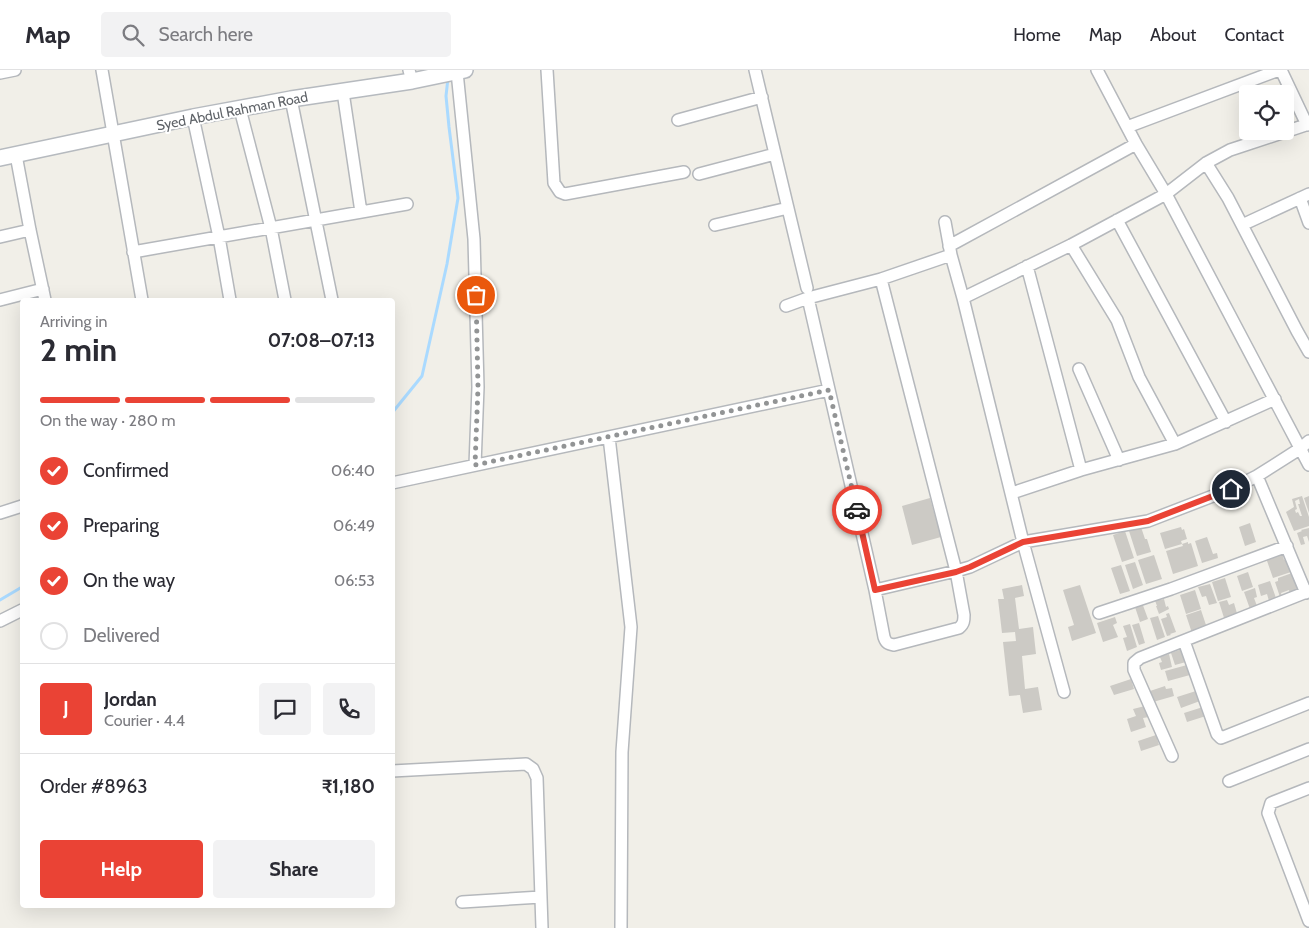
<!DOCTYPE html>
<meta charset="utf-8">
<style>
body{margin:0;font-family:Cabin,sans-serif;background:#f2f2f3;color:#2b2b33;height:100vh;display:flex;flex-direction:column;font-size:19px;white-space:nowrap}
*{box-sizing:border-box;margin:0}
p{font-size:16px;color:#7c7c81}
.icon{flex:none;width:28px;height:28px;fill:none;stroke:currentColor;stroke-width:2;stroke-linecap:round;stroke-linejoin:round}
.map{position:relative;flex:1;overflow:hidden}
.panel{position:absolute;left:20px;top:228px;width:375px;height:610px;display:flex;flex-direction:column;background:#fff;border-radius:5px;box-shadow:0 5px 20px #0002}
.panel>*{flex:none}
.buttons{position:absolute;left:1239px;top:15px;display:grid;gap:10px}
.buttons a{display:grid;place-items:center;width:55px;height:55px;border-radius:5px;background:#fff;box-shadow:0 5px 20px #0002;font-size:25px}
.pin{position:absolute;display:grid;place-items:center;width:42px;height:42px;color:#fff;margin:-21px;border:2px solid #fff;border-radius:50%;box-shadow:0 1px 5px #0007}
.courier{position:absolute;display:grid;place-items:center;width:50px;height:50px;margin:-25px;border:4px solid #ea4335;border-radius:50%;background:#fff;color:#222;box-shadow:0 1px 6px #0007}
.head em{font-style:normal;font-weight:700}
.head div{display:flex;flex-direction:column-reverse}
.head{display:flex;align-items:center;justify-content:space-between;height:85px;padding:0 20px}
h1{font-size:32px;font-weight:700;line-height:38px}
.bar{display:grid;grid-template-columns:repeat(4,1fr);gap:8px 5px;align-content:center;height:60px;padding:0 20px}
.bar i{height:6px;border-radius:4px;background:#e1e1e2}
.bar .active{background:#ea4335}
.bar p{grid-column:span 4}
.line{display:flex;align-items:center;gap:12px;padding:0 20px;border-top:1px solid #e1e1e2}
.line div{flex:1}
.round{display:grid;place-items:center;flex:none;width:52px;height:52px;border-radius:5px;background:#f2f2f3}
ol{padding:0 20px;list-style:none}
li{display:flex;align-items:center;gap:15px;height:55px}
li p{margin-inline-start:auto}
li .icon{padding:5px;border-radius:50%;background:#ea4335;color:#fff;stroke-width:4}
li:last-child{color:#7c7c81}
li i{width:28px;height:28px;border:2px solid #e1e1e2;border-radius:50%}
.button{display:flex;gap:10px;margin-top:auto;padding:10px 20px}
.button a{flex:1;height:58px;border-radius:5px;background:#ea4335;color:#fff;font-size:20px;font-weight:700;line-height:58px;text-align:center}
.button a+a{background:#f2f2f3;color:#2b2b33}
header{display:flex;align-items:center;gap:30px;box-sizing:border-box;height:70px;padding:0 25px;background:#fff;border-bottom:1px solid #e1e1e2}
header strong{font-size:24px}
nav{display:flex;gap:28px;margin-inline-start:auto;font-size:18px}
.search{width:350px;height:45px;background:#f2f2f3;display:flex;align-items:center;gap:12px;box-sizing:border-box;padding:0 18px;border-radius:5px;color:#7c7c81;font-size:19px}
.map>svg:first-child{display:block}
</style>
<header>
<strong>Map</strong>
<div class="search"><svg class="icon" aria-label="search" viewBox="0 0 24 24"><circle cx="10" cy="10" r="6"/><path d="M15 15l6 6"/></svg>Search here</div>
<nav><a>Home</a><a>Map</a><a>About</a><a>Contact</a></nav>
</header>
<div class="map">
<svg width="1309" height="858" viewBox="0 0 1309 858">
<rect width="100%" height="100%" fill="#f1efe8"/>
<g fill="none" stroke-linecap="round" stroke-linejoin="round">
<!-- stream -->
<path stroke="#aadaff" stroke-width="3" d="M392 343 422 306 447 194 458 128 449 57 446 26 448 8
M0 530 22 517"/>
</g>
<!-- building -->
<path fill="#cccac5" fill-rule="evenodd" d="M1302 426 1309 447V456L1294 461 1286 442 1294 437 1292 429ZM1299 429 1300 434H1298L1302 446H1300L1298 442 1296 443 1295 440 1297 439 1295 431Z
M1309 426V443L1304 428Z
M930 428 941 467 912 475 902 436Z
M1250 453 1256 472 1245 476 1239 457Z
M1141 457 1145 469H1147L1151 482 1137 486 1129 461Z
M1181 457 1182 460 1184 459 1187 469 1181 471 1182 474 1165 479 1160 463Z
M1309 458V472L1307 466 1303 467 1305 474 1301 475 1297 463 1302 461 1301 460Z
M1125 461 1134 488 1122 492 1113 465Z
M1207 467 1213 484 1217 483 1218 488 1202 493 1195 471Z
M1188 472V474L1191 473 1198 496 1173 504 1166 481 1183 476 1182 474Z
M1282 482 1284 490 1287 489 1291 502 1273 508 1266 488Z
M1154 485 1162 509 1146 514 1138 490Z
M1135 492 1143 515 1133 519 1125 495Z
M1121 495 1130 521 1120 524 1111 498Z
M1248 502 1253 517 1242 521 1237 506Z
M1292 503 1298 521 1290 524 1289 520 1281 523 1282 527H1280L1275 512 1278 511V508Z
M1225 508 1231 527 1218 531 1212 512Z
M1270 511 1276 528 1269 531 1267 524 1261 526 1258 515Z
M1210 514 1217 533 1209 535 1206 526 1202 527 1198 517Z
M1022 515 1024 526 1015 528 1019 559 1033 557 1036 584 1022 586 1025 619 1038 617 1042 640 1023 643 1020 625 1009 626 1003 572 1016 571 1015 562 1002 563 998 529H1004L1002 519Z
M1080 515 1096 563 1072 571 1068 557 1074 555 1063 520Z
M1255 518 1257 527 1254 528 1257 536 1250 539 1244 522Z
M1195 520 1201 539 1186 544 1180 525Z
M1158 524 1160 530 1164 529 1166 537 1168 536 1169 539 1159 544 1156 536H1157L1153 525Z
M1141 530 1148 549 1140 552 1134 534Z
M1227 530 1229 535 1234 533 1238 547 1225 551 1219 532Z
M1201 540 1207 558 1192 563 1186 545Z
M1169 543 1176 562 1170 564 1171 565 1167 566 1161 549 1167 547 1166 544Z
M1158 546 1165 567 1157 570 1150 548Z
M1115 547 1117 553 1113 555 1118 567 1103 572 1097 553Z
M1139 553 1145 573 1139 575 1132 555Z
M1130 554 1137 577 1127 581 1123 568 1127 567 1123 556Z
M1182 579 1186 592 1175 595 1171 583Z
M1169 584 1172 597 1161 600 1159 593 1162 592 1160 587Z
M1187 595 1190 605 1168 611 1165 601Z
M1131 609 1134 619 1114 625 1110 616Z
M1165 616 1166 619 1172 618 1174 626 1153 632 1150 621Z
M1196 621 1200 631 1181 638 1177 627Z
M1145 636 1149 647 1143 648 1146 657 1131 662 1127 649 1136 646 1133 639Z
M1203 637 1206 646 1187 652 1184 643Z
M1156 665 1159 675 1141 681 1138 671Z"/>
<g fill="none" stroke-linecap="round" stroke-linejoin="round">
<defs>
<path id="street" d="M102 0 142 230
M409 0 412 11
M547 0 554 113 560 122 565 124 684 102
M755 0 807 218
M1097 0 1136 74 1166 124 1309 395
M1281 0 1307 55
M457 2 474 169 478 317 475 395
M0 3 15 0
M343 22 361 142
M291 29 332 230
M240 39 271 158 285 230
M193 47 219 167 230 230
M678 50 762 27
M1127 57 1279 0
M16 85 30 160 45 230
M1206 93 1228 128 1297 261 1309 282
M699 104 775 84
M1300 128 1309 153
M1117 150 1226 352
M945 152 951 185 963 228 1023 472 1064 622
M715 155 788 138
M1242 155 1309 124
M0 167 30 160
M1071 175 1117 250 1139 307 1175 374
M949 176 1136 74
M133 182 407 134
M1027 196 1081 400
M808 228 875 520 884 567C886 573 888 574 894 575L959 558C964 554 964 550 964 545L956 501 881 209
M963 228 1071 175 1166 124 1206 93 1230 80 1309 54
M0 230 43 219
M786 236 808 228 881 209 951 185
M1079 299 1119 390
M609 367 631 557 622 682 621 858
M1257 406 1306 523
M392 413 829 320
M1012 423 1081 400 1175 374 1275 329
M0 443 22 436
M875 520 956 501 970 497 1023 472 1148 451 1231 419 1257 406 1301 378 1309 371
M1099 543 1171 519 1287 476
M0 551 22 540
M1184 571 1217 664 1221 668 1309 633
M1172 686 1134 600V593L1140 588 1309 521
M392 701 526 694 533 699 537 708 542 858
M1229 711 1309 679
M1309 718 1271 733 1268 743 1309 851
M462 832 541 827"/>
<path id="secondary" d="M0 88 193 47 291 29 412 11 465 0"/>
</defs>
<!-- street casing -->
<use href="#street" stroke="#b5b8bc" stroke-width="14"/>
<!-- secondary casing -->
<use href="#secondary" stroke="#b6babf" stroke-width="18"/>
<!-- street -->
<use href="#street" stroke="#fff" stroke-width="11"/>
<!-- secondary -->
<use href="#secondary" stroke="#fff" stroke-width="15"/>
</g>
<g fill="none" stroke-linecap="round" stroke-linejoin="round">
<!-- done -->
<path stroke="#929495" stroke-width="5" stroke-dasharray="0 9" d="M476 225 478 317 475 395 829 320 857 440"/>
<!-- route -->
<path stroke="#ea4335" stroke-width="6" d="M857 440 875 520 956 502 970 497 1023 472 1148 451 1231 419"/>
</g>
<g text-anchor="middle" stroke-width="4" stroke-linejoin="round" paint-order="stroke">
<!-- street labels -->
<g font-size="14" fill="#5f6368" stroke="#fff">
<text transform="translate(232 41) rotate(-11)" y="5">Syed Abdul Rahman Road</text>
</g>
</g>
</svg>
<div class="buttons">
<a><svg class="icon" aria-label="locate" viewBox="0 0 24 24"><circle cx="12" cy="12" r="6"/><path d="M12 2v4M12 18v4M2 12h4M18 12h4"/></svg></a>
</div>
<div class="pin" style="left:476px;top:225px;background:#ea580c"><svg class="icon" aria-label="bag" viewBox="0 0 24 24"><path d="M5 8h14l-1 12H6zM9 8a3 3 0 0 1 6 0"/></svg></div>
<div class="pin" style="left:1231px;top:419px;background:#1f2937"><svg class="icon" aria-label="home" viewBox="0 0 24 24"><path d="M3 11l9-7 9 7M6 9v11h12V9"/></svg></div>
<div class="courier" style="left:857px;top:440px"><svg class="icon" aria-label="car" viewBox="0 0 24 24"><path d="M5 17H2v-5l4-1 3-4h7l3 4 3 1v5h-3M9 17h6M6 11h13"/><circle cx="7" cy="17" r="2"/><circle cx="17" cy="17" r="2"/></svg></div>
<section class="panel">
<div class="head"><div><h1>2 min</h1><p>Arriving in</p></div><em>07:08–07:13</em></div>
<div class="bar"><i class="active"></i><i class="active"></i><i class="active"></i><i></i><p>On the way · 280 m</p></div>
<ol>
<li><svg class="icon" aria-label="check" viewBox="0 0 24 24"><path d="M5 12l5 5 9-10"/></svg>Confirmed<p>06:40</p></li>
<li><svg class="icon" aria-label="check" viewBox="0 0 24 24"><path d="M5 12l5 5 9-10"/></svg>Preparing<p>06:49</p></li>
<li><svg class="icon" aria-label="check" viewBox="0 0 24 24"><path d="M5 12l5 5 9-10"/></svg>On the way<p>06:53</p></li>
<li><i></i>Delivered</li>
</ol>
<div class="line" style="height:90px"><b class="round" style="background:#ea4335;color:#fff">J</b><div><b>Jordan</b><p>Courier · 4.4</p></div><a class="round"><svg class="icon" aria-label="chat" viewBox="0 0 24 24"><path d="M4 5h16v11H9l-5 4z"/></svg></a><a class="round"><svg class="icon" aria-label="phone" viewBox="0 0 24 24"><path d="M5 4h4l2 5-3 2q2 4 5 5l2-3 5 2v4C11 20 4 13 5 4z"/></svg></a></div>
<div class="line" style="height:65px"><div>Order #8963</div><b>₹1,180</b></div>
<div class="button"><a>Help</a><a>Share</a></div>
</section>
</div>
